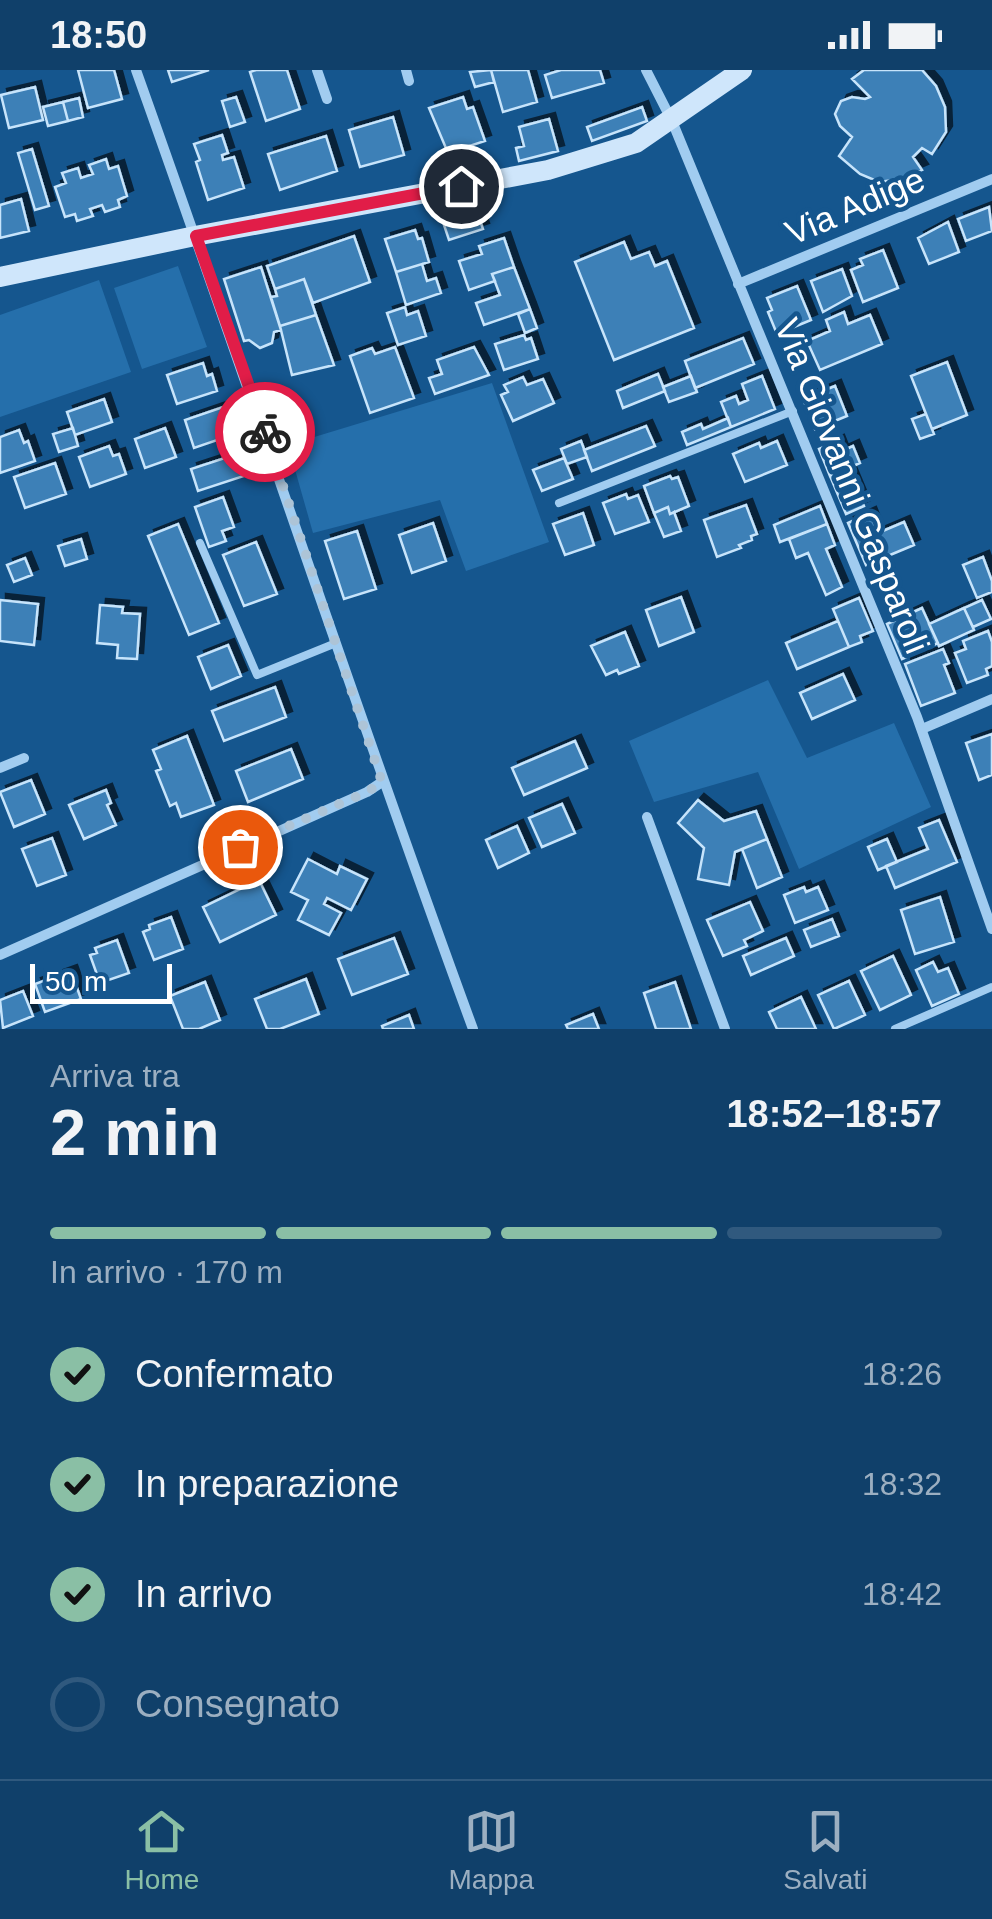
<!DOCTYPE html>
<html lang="it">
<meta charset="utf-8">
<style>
body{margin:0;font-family:Helvetica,sans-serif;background:#194770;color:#f1f3f6;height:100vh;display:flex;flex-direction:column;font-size:38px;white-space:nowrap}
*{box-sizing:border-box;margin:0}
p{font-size:32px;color:#9cafc1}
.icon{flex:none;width:55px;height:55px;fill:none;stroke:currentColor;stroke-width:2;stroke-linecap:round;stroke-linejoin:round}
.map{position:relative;height:959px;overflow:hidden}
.details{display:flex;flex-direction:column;background:#10406a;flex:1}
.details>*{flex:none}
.scale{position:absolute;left:30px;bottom:25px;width:142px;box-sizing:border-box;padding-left:10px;border:5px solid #fff;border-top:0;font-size:28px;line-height:35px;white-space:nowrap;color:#fff;-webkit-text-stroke:8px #15568e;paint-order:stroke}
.pin{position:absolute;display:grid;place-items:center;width:85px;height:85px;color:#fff;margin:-42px;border:5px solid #fff;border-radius:50%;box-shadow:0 2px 10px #0007}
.courier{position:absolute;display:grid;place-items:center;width:100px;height:100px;margin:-50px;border:8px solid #e11d48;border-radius:50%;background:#fff;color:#222;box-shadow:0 2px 12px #0007}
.summary em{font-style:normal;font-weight:800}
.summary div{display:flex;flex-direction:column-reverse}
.summary{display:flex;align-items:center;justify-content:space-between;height:170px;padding:0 50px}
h1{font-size:65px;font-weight:800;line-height:75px}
.bar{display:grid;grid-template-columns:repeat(4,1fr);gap:15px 10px;align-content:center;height:120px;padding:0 50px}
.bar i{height:12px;border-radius:8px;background:#30597e}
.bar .current{background:#8abfa5}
.bar p{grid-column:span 4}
ol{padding:0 50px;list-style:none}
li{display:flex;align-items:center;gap:30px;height:110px}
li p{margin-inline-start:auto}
li .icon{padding:10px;border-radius:50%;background:#8abfa5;color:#111;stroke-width:4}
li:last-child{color:#9cafc1}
li i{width:55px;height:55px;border:5px solid #30597e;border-radius:50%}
.status{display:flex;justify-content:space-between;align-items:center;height:70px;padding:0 50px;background:#10406a;direction:ltr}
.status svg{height:28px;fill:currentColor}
.dock{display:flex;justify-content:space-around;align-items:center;height:140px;border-top:2px solid #30597e;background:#10406a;font-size:28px;color:#9cafc1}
.dock a{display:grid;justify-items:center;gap:5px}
.dock .current{color:#8abfa5}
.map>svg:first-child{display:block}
</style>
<div class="status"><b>18:50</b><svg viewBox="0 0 49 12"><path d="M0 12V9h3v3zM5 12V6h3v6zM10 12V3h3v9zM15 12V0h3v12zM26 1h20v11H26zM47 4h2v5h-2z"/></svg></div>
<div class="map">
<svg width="992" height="959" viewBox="0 0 992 959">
<defs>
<filter id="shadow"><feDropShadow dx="6" dy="-6" stdDeviation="0" flood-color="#0009"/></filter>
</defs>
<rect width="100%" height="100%" fill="#15568e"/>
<!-- green -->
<path fill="#256fab" d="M178 196 207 277 142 299 114 218Z
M99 210 131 302 0 347V245Z
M492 313 549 472 466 501 440 430 313 463 288 375Z
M768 610 807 688 894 653 931 737 799 799 758 702 654 732 629 671Z"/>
<!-- building -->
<path fill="#3e80b7" stroke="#c7e4fb" stroke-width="2.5" filter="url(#shadow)" d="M78 0H114L122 29 88 38Z
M168 0H209L172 12Z
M256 0H287L300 39 266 51 250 2Z
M491 0H528L537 32 503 42Z
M491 0 494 12 475 17 470 2Z
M561 0H600L604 13 552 28 545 5Z
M864 0H922L936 16 945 37 946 62 932 84 922 78 913 87 922 100 901 109 879 112 860 104 839 86 852 67 840 56 835 44 841 31 852 27 865 29 870 27 852 9Z
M35 17 43 50 9 58 1 25Z
M236 27 245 52 230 57 222 31Z
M463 27 467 39 473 37 485 71 448 83 429 38Z
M79 28 83 47 68 51 63 32Z
M63 32 68 51 48 56 43 37Z
M642 37 647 51 592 71 587 57Z
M393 47 404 85 360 97 349 60Z
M549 49 558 81 519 91 516 78 524 76 519 57Z
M222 65 228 83 222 85 223 90 234 87 244 118 208 130 196 92 200 90 194 74Z
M326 66 337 101 280 120 268 84Z
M32 79 49 136 35 140 18 83Z
M106 89 109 99 118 96 127 126 118 130 120 137 105 142 102 135 90 139 93 146 77 151 75 144 65 147 55 117 66 113 62 103 78 98 81 108 93 104 89 95Z
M21 129 29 161 0 168V135Z
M465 134 469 145 477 142 483 159 449 170 440 143Z
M989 137 992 161 966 171 958 149Z
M948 152 959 182 929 194 918 168Z
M415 160 418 169 422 168 429 192 396 202 385 169Z
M354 166 370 212 313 233 304 209 275 219 267 196Z
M504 168 514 197 492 204 495 211 469 220 459 191 482 184 479 176Z
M624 172 631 189 649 182 655 196 667 191 694 258 614 290 575 192Z
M883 180 898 218 863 232 851 200 863 195 860 189Z
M422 194 427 211 436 208 441 223 406 235 396 202Z
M261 197 281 260 274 262 272 273 260 278 249 270 244 271 224 209Z
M514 197 530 239 484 255 476 233 500 225 492 204Z
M842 199 852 226 823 242 811 211Z
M304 209 316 245 280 256 271 227 277 226 275 219Z
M797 216 811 250 777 264 768 242 772 240 767 228Z
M405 237 407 245 418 241 426 266 398 275 387 243Z
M530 239 537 258 525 263 518 244Z
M844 242 848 254 870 245 882 274 820 300 807 271 830 261 826 250Z
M316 245 334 295 292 305 280 256Z
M524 265 526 270 531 268 538 289 504 300 495 274Z
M743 268 754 294 695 318 685 291Z
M395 277 414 328 370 343 350 286 372 278 375 284Z
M474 277 489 305 435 324 429 308 442 304 437 290Z
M947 292 967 345 932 359 911 306Z
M203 293 207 306 212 304 217 321 177 334 167 305Z
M658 304 665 321 623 338 617 321Z
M691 306 697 322 669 332 663 317Z
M762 306 775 339 731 357 721 332 736 326 739 334 748 330 742 314Z
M523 307 527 315 543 309 554 333 513 351 501 325 508 322 504 315Z
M835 316 847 346 815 359 803 329Z
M104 329 112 352 75 365 67 342Z
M229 335 238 363 194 378 185 350Z
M926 344 934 364 920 369 912 349Z
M728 348 731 357 687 375 682 362 701 354 703 359Z
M646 356 655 376 592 401 584 380Z
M73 358 78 376 59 382 53 364Z
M165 358 176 387 145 398 135 369Z
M19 360 24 373 28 371 35 391 0 403V367Z
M581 371 587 387 567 394 561 379Z
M777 371 787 395 745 412 733 384 759 373 761 378Z
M838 371 842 381 853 376 860 393 830 406 819 379Z
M109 376 113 386 119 384 126 404 90 417 79 387Z
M237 384 239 389 250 385 256 402 198 421 191 399Z
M564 388 573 409 542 421 533 400Z
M55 393 66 424 25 438 14 407Z
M848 398 864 436 846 444 830 406Z
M670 406 672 409 678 407 689 436 670 444 668 437 654 443 644 416Z
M626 424 628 429 638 425 649 452 615 464 603 433Z
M223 427 234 457 222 461 226 471 209 477 195 437Z
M746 435 757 464 751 466 752 470 739 475 741 478 717 487 704 450Z
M820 436 827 454 780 472 774 455Z
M668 437 670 444 674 442 681 461 664 467 654 443Z
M583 443 594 475 565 485 553 454Z
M870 443 878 463 904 452 914 475 866 495 848 453Z
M433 453 446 491 412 503 399 465Z
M178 454 219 553 189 565 148 466Z
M827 454 835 475 826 479 842 517 826 525 808 483 796 488 789 469Z
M357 461 376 519 344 529 325 471Z
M81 469 87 489 65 496 58 476Z
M256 472 277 524 244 536 223 485Z
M983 487 992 511V522L977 528 963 495Z
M25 488 32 505 14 512 7 495Z
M681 527 694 562 659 576 646 540Z
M859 528 873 561 860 566 862 572 849 577 833 539Z
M0 530 38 534 34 575 0 571Z
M982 530 991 549 973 557 964 538Z
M100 535 123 537 122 543 140 544 137 589 117 588 118 575 97 573Z
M922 538 938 573 902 589 887 554Z
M964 538 974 560 939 576 929 554Z
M838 551 849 577 797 599 786 573Z
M988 561 992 572V596L986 599 988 605 967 613 955 583 966 579 963 571Z
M625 562 639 596 619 604 617 600 606 605 591 576Z
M228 575 241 606 211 619 198 587Z
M943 579 949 593 944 595 955 623 921 636 905 594Z
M843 604 855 630 812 649 800 623Z
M275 617 286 647 224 671 212 641Z
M992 664V705L979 710 966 673Z
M187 666 214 735 181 747 176 733 170 736 156 701 161 699 153 680Z
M575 671 587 698 524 725 512 698Z
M291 679 303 709 248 732 236 701Z
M31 710 45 744 14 757 0 722Z
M106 720 111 733 107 735 116 755 84 769 69 735Z
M698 730 724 751 756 741 767 769 735 782 729 815 698 809 704 778 678 753Z
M562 734 575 763 542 777 529 748Z
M939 750 957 792 895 818 886 796 928 779 919 758Z
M517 756 529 783 498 798 486 770Z
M52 768 66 805 37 816 22 779Z
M767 769 782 807 757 818 742 779Z
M887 769 897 792 878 800 868 777Z
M308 789 337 804 340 796 367 809 351 840 327 828 324 834 341 843 329 865 298 850 308 830 291 822Z
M259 810 276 845 220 872 203 837Z
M804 817 806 822 818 817 828 840 795 853 784 825Z
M940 827 954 872 915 884 901 840Z
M750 832 763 861 744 870 747 876 723 886 707 850Z
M171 847 183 879 154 890 143 862 150 859 149 855Z
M832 849 839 866 811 877 804 860Z
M394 868 408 904 352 925 338 889Z
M786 868 794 886 751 905 743 886Z
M117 870 129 903 100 913 90 885 97 883 95 878Z
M893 886 911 925 880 940 861 901Z
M933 892 938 902 948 898 959 924 932 936 916 900Z
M71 901 81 929 45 942 35 914Z
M306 909 319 944 280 959H267L255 929Z
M849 911 865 945 834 959 818 925Z
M205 912 220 950 199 959H183L170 926Z
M675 912 691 959H656L644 923Z
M23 921 33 946 3 958 0 930Z
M801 927 816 959H777L769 942Z
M593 944 599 959H568L566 955Z
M409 945 414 959H383L382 956Z"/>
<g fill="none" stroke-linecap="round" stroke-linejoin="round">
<!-- lane -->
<path stroke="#a1ccf0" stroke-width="8" d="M559 433 793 341
M200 473 257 605 336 573
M895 959 992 917"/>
<!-- street -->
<path stroke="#a1ccf0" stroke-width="10" d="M136 0C250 319 356 641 473 959
M317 0 327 29
M406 0 409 11
M646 0 672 51 917 647 992 859
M738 214 992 109
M922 659 992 629
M0 698 24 688
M647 747 725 959
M0 885 367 722 382 712"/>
<!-- secondary -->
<path stroke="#cfe6fb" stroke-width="20" d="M0 207 195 166 548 100 636 73 742 0"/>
</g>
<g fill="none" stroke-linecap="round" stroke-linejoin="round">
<!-- done -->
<path stroke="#adc4d7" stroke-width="10" stroke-dasharray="0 18" d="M240 777 367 722 382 712 265 362"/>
<!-- route -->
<path stroke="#e11d48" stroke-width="12" d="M265 362 196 166 461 116"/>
</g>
<g text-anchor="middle" stroke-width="9" stroke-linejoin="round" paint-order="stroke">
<!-- street labels -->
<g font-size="35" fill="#fff" stroke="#15568e">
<text transform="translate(855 136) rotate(-23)" y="12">Via Adige</text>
<text transform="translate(852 416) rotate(68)" y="12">Via Giovanni Gasparoli</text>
</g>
</g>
</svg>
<div class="scale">50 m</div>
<div class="pin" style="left:240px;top:777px;background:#ea580c"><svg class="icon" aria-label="bag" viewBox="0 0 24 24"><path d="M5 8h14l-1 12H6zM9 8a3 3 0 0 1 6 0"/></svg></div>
<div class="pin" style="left:461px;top:116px;background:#1f2937"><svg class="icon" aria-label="home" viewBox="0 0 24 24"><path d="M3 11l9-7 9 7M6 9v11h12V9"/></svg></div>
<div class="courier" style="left:265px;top:362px"><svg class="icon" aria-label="bike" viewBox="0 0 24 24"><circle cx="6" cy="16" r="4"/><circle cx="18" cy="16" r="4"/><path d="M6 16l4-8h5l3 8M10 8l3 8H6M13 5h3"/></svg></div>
</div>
<section class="details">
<div class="summary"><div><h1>2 min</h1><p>Arriva tra</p></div><em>18:52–18:57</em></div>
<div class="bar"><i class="current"></i><i class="current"></i><i class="current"></i><i></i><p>In arrivo · 170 m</p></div>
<ol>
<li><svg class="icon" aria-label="check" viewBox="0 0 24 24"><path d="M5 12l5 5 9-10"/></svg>Confermato<p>18:26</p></li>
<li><svg class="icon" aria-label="check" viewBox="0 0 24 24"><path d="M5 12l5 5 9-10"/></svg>In preparazione<p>18:32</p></li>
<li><svg class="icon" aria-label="check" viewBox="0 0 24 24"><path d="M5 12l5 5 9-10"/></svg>In arrivo<p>18:42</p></li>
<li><i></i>Consegnato</li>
</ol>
</section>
<nav class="dock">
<a class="current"><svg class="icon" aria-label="home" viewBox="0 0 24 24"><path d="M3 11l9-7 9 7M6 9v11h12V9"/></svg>Home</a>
<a><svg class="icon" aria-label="map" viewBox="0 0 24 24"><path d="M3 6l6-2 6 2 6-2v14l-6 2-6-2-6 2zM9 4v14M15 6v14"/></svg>Mappa</a>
<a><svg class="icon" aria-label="saved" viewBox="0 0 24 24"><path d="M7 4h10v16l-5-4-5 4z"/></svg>Salvati</a>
</nav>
